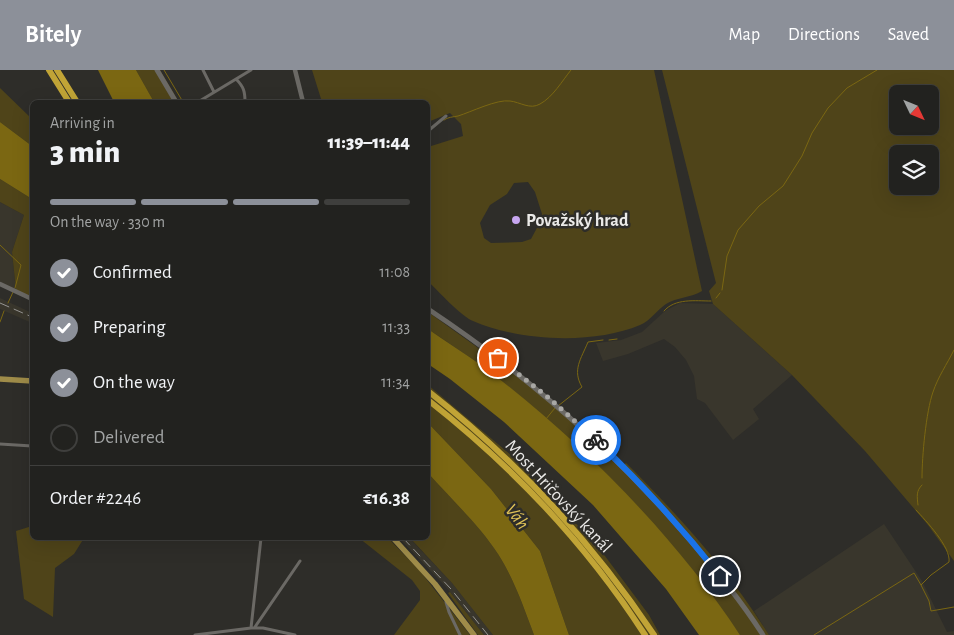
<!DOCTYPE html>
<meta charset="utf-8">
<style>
body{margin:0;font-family:"Alegreya Sans",sans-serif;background:#2e2f2c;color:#f1f3f6;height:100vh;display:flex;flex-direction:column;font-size:19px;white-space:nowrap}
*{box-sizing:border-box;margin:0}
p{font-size:16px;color:#a2a4a4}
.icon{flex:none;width:28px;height:28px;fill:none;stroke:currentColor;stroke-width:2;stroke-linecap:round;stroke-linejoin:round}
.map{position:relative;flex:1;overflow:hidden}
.panel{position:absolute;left:30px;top:30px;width:400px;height:440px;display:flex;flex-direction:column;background:#22221f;border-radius:8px;box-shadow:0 5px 20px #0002,0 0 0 1px #3f3f3d}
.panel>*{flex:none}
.needle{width:32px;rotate:133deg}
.tools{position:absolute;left:889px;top:15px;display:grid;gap:10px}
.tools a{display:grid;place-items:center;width:50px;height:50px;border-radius:8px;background:#22221f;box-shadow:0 5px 20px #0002,0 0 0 1px #3f3f3d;font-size:25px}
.pin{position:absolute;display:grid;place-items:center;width:42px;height:42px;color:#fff;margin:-21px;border:2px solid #fff;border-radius:50%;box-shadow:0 1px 5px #0007}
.courier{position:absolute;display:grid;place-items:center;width:50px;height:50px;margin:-25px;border:4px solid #1a73e8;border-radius:50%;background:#fff;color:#222;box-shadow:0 1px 6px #0007}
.summary em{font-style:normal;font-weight:800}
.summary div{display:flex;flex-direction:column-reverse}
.summary{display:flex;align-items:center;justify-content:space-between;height:85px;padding:0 20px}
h1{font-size:32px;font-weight:800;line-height:38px}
.bar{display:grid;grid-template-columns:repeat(4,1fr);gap:8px 5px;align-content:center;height:60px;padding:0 20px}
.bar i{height:6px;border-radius:4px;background:#3f3f3d}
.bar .selected{background:#8c9099}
.bar p{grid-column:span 4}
.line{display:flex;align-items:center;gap:12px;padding:0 20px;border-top:1px solid #3f3f3d}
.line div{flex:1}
ol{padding:0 20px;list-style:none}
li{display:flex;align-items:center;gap:15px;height:55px}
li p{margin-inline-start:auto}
li .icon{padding:5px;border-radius:50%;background:#8c9099;color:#fff;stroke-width:4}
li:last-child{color:#a2a4a4}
li i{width:28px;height:28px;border:2px solid #3f3f3d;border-radius:50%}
header{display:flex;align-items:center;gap:30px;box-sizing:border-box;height:70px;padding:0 25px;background:#8c9099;color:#fff}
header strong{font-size:24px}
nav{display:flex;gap:28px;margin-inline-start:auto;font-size:18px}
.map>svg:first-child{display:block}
</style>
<header>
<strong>Bitely</strong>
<nav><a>Map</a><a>Directions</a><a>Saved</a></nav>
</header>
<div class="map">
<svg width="954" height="565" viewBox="0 0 954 565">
<rect width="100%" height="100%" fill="#2e2d29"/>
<!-- built -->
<path fill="#39362c" d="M0 132 24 145 12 182 16 220 0 213Z
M0 228 32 243V253L0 239Z
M680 233 713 234 792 305 753 339 759 349 733 370 705 333 697 329 694 306 686 290 675 277 664 269 628 284 603 291 596 273 621 270 642 262 665 241Z
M884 454 922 511 947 562 954 561V565H769L754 541Z
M399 468H410L417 476 452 513 493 565H484L446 517Z"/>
<!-- green -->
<path fill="#4f4419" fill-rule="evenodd" d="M136 0H160L179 32H154Z
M312 0H654L702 221C691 228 677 227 666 234 657 240 650 251 640 255 593 275 519 271 473 251 462 247 437 220 428 211V77L463 66 461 54 450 43 428 52V32H322ZM528 112 535 122 542 144 538 156 531 169 522 172 491 173 484 168 480 153 490 135 507 124 514 113Z
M662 0H954V491L928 455 865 381 792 305 713 234 709 221 716 213ZM898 24H930V56H898ZM898 84H930V116H898Z
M0 18 32 49V76L0 52Z
M0 109 32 129V227L16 220 12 182 24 145 0 132Z
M428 242 513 303 563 343 620 398 626 393C679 446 729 501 769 565H740L679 485 617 415 481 295 428 259Z
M428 315 512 386 546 420 605 486 649 545 660 565H569L540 481 491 419 428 353Z
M428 403C450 428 480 456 498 484 514 509 524 538 534 565H493L452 513 410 468H428Z
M32 456V468H84L74 484 55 498 53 547 24 529 16 461Z
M359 468H388L420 501 470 565H394L420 530V521L412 510Z
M450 522 484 565H478L448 523Z"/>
<!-- water -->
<path fill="#7b6712" d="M98 0H136L154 32H114Z
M0 52 32 76V129L0 109Z
M428 259C445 271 464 283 481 295 576 366 675 465 740 565H699L666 519 593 435 504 352 450 309 428 294Z
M428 353 491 419 540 481 569 565H534C524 538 514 509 498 484 480 456 450 428 428 403Z"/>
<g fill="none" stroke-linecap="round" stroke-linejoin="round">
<!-- stream -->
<path stroke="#7b6712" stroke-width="1" d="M164 0 183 32
M444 50C448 47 453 47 458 46 471 42 497 29 510 31 520 32 530 40 540 34 553 27 562 11 571 0
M0 175 21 195 15 218
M722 220 727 186 738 160 759 136 783 116 802 86 812 63 828 38 847 18 877 0
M716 228 720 223
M8 233 13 222
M664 241C675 228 695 231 711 231
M0 252 4 241
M609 270 617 269
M558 336 582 317C572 300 581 289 588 272L603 270
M546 349 555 338
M922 408C922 386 926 342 933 322 938 307 947 294 954 280
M918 435C917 426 916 421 922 415
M921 515 929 531 931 541 954 537
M814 565 914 503 921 515 931 505 949 492C951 477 926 451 916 440"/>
<!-- minor -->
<path stroke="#6b6965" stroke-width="3" d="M203 0 214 22
M236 9C244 17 245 22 245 32
M198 32 251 0
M428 61 446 46
M0 374 32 376
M446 532 449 542 460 565
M255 557 300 491
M251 558 261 468
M195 565 251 558H263L295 565"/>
<!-- tertiary -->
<path stroke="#6b6965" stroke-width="4.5" d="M295 0 303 32
M0 214 32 229"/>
<!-- secondary -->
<path stroke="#6b6965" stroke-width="5" d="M157 0 176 32
M428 239C524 303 608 375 684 463 712 495 740 529 763 565"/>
<!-- primary -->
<path stroke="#9f8c49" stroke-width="5.5" d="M0 309 32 311
M393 468 435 514 474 565"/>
<!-- motorway -->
<path stroke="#c1a436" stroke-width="6" d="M49 0 69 32
M57 0 77 32
M428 321C516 390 592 472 654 565
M428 330C512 396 587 475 645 565"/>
<!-- rail -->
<path stroke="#969592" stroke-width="1" stroke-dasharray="10 5" stroke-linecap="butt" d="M0 233 32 247
M403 468 451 519 488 565"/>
</g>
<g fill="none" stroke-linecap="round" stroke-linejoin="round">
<!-- done -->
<path stroke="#a9a8a5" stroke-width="5" stroke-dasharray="0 9" d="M498 288 549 328 596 370"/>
<!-- route -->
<path stroke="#1a73e8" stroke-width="6" d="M596 370C641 413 682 458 720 506"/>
</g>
<!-- markers -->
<circle fill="#c7a6f0" stroke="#2e2d29" stroke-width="2" cx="516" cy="150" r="5"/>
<g text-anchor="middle" stroke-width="5" stroke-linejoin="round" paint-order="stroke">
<!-- poi labels -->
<g font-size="18" font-weight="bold" fill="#ebeae8" stroke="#2e2d29" text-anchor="start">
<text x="526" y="156">Považský hrad</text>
</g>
<!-- street labels -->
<g font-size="18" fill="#ebeae8" stroke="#2e2d29">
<text transform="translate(559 426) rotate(47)" y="6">Most Hričovský kanál</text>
</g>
<!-- water labels -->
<g font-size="19" font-style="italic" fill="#dfc257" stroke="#2e2d29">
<text transform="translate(518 446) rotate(52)" y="7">Váh</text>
</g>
</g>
</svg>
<div class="tools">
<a><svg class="needle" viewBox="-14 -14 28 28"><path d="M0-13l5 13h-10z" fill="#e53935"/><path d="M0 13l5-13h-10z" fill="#a2a4a4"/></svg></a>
<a><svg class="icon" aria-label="layers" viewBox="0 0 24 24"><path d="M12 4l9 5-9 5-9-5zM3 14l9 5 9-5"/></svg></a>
</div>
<div class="pin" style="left:498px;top:288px;background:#ea580c"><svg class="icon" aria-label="bag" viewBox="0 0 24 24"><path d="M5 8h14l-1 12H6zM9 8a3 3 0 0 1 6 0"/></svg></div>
<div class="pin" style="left:720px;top:506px;background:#1f2937"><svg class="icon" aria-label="home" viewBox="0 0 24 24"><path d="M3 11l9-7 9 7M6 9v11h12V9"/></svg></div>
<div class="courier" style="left:596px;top:370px"><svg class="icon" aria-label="bike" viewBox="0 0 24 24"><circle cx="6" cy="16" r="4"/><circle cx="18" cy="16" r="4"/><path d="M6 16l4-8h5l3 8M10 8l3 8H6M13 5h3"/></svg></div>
<section class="panel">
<div class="summary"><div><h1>3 min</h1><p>Arriving in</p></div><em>11:39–11:44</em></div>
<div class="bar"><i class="selected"></i><i class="selected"></i><i class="selected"></i><i></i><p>On the way · 330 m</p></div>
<ol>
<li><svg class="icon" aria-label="check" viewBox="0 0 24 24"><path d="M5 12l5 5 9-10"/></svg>Confirmed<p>11:08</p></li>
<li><svg class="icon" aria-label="check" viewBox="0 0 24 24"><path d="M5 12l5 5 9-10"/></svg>Preparing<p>11:33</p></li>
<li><svg class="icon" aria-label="check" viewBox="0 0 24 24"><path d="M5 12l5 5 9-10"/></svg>On the way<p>11:34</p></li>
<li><i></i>Delivered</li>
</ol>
<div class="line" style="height:65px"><div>Order #2246</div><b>€16.38</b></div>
</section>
</div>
